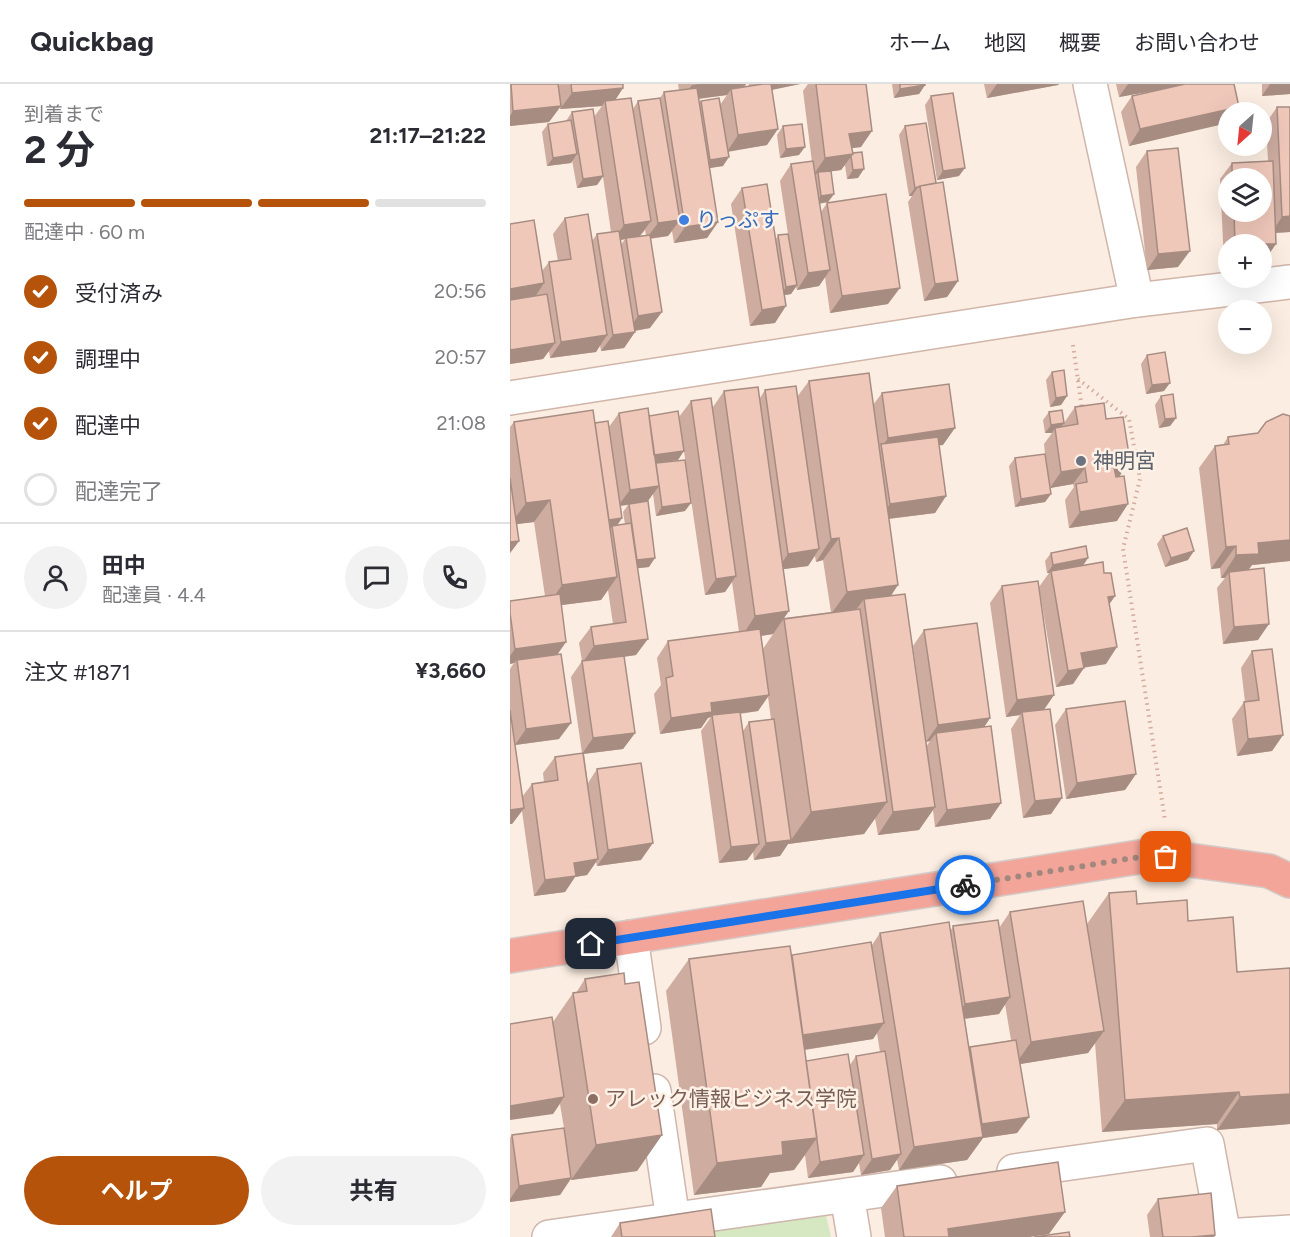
<!DOCTYPE html>
<html lang="ja">
<meta charset="utf-8">
<style>
body{margin:0;font-family:Figtree,"Noto Sans JP",sans-serif;background:#f2f2f3;color:#2b2b33;height:100vh;display:flex;flex-direction:column;font-size:22px;white-space:nowrap}
*{box-sizing:border-box;margin:0}
p{font-size:20px;color:#7c7c81}
.icon{flex:none;width:33px;height:33px;fill:none;stroke:currentColor;stroke-width:2;stroke-linecap:round;stroke-linejoin:round}
.map{position:relative;flex:1;overflow:hidden}
.side{display:flex;flex-direction:column;background:#fff;width:510px}
.side>*{flex:none}
.needle{width:39px;rotate:207deg}
.buttons{position:absolute;left:708px;top:18px;display:grid;gap:12px}
.buttons a{display:grid;place-items:center;width:54px;height:54px;border-radius:50%;background:#fff;box-shadow:0 6px 24px #0002;font-size:30px}
.pin{position:absolute;display:grid;place-items:center;width:51px;height:51px;color:#fff;margin:-26px;border-radius:12px;box-shadow:0 3px 9px #0006}
.courier{position:absolute;display:grid;place-items:center;width:60px;height:60px;margin:-30px;border:4px solid #1a73e8;border-radius:50%;background:#fff;color:#222;box-shadow:0 2px 8px #0007}
.headline em{font-style:normal;font-weight:700}
.headline div{display:flex;flex-direction:column-reverse}
.headline{display:flex;align-items:center;justify-content:space-between;height:102px;padding:0 24px}
h1{font-size:39px;font-weight:700;line-height:45px}
.bar{display:grid;grid-template-columns:repeat(4,1fr);gap:9px 6px;align-content:center;height:72px;padding:0 24px}
.bar i{height:8px;border-radius:4px;background:#e1e1e2}
.bar .selected{background:#b45309}
.bar p{grid-column:span 4}
.line{display:flex;align-items:center;gap:15px;padding:0 24px;border-top:2px solid #e1e1e2}
.line div{flex:1}
.round{display:grid;place-items:center;flex:none;width:63px;height:63px;border-radius:32px;background:#f2f2f3}
ol{padding:0 24px;list-style:none}
li{display:flex;align-items:center;gap:18px;height:66px}
li p{margin-inline-start:auto}
li .icon{padding:6px;border-radius:50%;background:#b45309;color:#fff;stroke-width:4}
li:last-child{color:#7c7c81}
li i{width:33px;height:33px;border:3px solid #e1e1e2;border-radius:50%}
.button{display:flex;gap:12px;margin-top:auto;padding:12px 24px}
.button a{flex:1;height:69px;border-radius:36px;background:#b45309;color:#fff;font-size:24px;font-weight:700;line-height:69px;text-align:center}
.button a+a{background:#f2f2f3;color:#2b2b33}
header{display:flex;align-items:center;gap:36px;box-sizing:border-box;height:84px;padding:0 30px;background:#fff;border-bottom:2px solid #e1e1e2}
header strong{font-size:28px}
nav{display:flex;gap:33px;margin-inline-start:auto;font-size:21px}
main{display:flex;flex:1;min-height:0}
.map>svg:first-child{display:block}
</style>
<header>
<strong>Quickbag</strong>
<nav><a>ホーム</a><a>地図</a><a>概要</a><a>お問い合わせ</a></nav>
</header>
<main>
<section class="side">
<div class="headline"><div><h1>2 分</h1><p>到着まで</p></div><em>21:17–21:22</em></div>
<div class="bar"><i class="selected"></i><i class="selected"></i><i class="selected"></i><i></i><p>配達中 · 60 m</p></div>
<ol>
<li><svg class="icon" aria-label="check" viewBox="0 0 24 24"><path d="M5 12l5 5 9-10"/></svg>受付済み<p>20:56</p></li>
<li><svg class="icon" aria-label="check" viewBox="0 0 24 24"><path d="M5 12l5 5 9-10"/></svg>調理中<p>20:57</p></li>
<li><svg class="icon" aria-label="check" viewBox="0 0 24 24"><path d="M5 12l5 5 9-10"/></svg>配達中<p>21:08</p></li>
<li><i></i>配達完了</li>
</ol>
<div class="line" style="height:108px"><a class="round"><svg class="icon" aria-label="person" viewBox="0 0 24 24"><circle cx="12" cy="8" r="4"/><path d="M4 21q1-7 8-7t8 7"/></svg></a><div><b>田中</b><p>配達員 · 4.4</p></div><a class="round"><svg class="icon" aria-label="chat" viewBox="0 0 24 24"><path d="M4 5h16v11H9l-5 4z"/></svg></a><a class="round"><svg class="icon" aria-label="phone" viewBox="0 0 24 24"><path d="M5 4h4l2 5-3 2q2 4 5 5l2-3 5 2v4C11 20 4 13 5 4z"/></svg></a></div>
<div class="line" style="height:78px"><div>注文 #1871</div><b>¥3,660</b></div>
<div class="button"><a>ヘルプ</a><a>共有</a></div>
</section>
<div class="map">
<svg width="780" height="1153" viewBox="0 0 780 1153">
<rect width="100%" height="100%" fill="#fbede1"/>
<!-- green -->
<path fill="#d6e8c1" d="M306 1127 316 1131 321 1153H185L187 1141Z"/>
<g fill="none" stroke-linecap="round" stroke-linejoin="round">
<defs>
<path id="street" d="M580 0 627 216
M121 853 134 944
M144 1007 163 1136
M504 1087 697 1060 714 1152 780 1148
M337 1111 344 1153
M39 1153 430 1098"/>
<path id="secondary" d="M0 314 627 216 780 198"/>
<path id="highway" d="M0 872 642 771 759 787 780 797"/>
</defs>
<!-- street casing -->
<use href="#street" stroke="#ceb6ac" stroke-width="36"/>
<!-- secondary casing -->
<use href="#secondary" stroke="#d1b5a9" stroke-width="36"/>
<!-- highway casing -->
<use href="#highway" stroke="#d4cbc8" stroke-width="36"/>
<!-- path -->
<path stroke="#d4ab9e" stroke-width="4" stroke-dasharray="1.5 4.5" stroke-linecap="butt" d="M563 261 572 325
M568 295 619 335 630 395 613 465 655 736"/>
<!-- street -->
<use href="#street" stroke="#fff" stroke-width="33"/>
<!-- secondary -->
<use href="#secondary" stroke="#fff" stroke-width="33"/>
<!-- highway -->
<use href="#highway" stroke="#f4a59a" stroke-width="33"/>
</g>
<!-- wall -->
<path fill="#ceaca0" fill-rule="evenodd" d="M0 0H113V4L105 16 123 25 128 17 150 14 154 8 169 6 168 0H236L234 3 239 2V0H290L262 6 257 61 218 67 213 82 199 84 208 138 197 154 164 159 162 147 158 152 140 155V244L125 247V248L114 264 91 267 90 261 86 268 40 274 39 267 33 275 0 280 32 187 39 178 48 177 43 150 55 134 82 157 87 150 101 148 93 93 87 101 67 104 62 76 61 79 37 82 32 48 38 40 56 37 62 28 84 33 92 22 50 25V23L39 38 0 42ZM217 11 210 21 191 17 189 19V15ZM135 146 136 151 130 152ZM115 155 111 161V156Z
M298 0H356L351 63 342 64 348 94 337 95 335 81 331 86 321 87 324 110 318 118 309 120 311 128 317 119 378 220 320 229 315 193 309 202 287 206 286 203 281 210 274 211 265 239 240 242 221 120 232 104 266 155 268 151 278 150 270 97 281 80 302 78 293 7Z
M382 0H415V1L409 10 384 14Z
M474 0H549L548 1 477 14Z
M606 0H724L718 28V38L619 62 611 28 622 12 646 6 609 13Z
M752 0H780V10L752 12Z
M421 12 449 92 427 96 415 21Z
M767 23 780 148 766 149 755 176H752V160H718V178H714L710 95 722 79 758 77 756 39ZM718 94H752V128H718Z
M273 42 289 71 270 74 267 51Z
M395 42 426 99 448 197 437 213 414 217 398 118 402 112H399L389 51Z
M637 67 668 183 637 186 626 83Z
M637 271 654 307 636 310 631 280Z
M542 288 557 312 551 321 540 323 536 296Z
M299 297 363 321 372 309 433 361H429L436 412 425 429 379 435 381 511 416 663 420 657 416 658 403 562 414 546 480 634 474 643 491 719 480 735 425 743 423 726 409 746 368 751 365 734 354 750 278 760 270 772 244 776 243 768 237 776 209 779 191 647 201 633 198 634 191 644 150 650 144 610 151 601 147 574 158 557 229 548 222 498 215 508 195 511 169 333 181 317 203 323 214 307 250 314 255 306 287 313ZM305 472 306 478 313 476 321 528 274 534 273 485 298 482ZM263 550 253 565 251 552ZM258 613 261 635 239 638 233 647 230 630 248 627Z
M651 312 666 334 660 342 649 344 645 321Z
M565 323 596 335 609 393 607 437 559 444 555 416 564 403 563 400 540 404 541 410 535 418 505 423 499 382 505 374 536 380 534 360 542 349H535L533 336 539 328 554 339Z
M109 329 139 332 168 376 145 379 175 427 146 432 143 410 138 417 139 483 128 484 126 571 114 573 125 649 113 665 74 670 78 699 87 685 131 776 87 782 86 778 77 791 65 793 55 808 24 812 12 727 2 740 12 713 22 700 34 698 33 689 45 673 72 669 61 593 72 577 69 559 81 543 103 540 98 506 91 516 51 521 47 571 49 655 5 661 0 626V585L4 579 0 580V517L35 512 24 438 6 440 9 457 0 469V343L4 338 85 339 99 343ZM118 421 113 428 115 440 107 441 112 434 110 422Z
M780 332V477L742 481 738 486 748 556 713 560 707 504 715 494H711L710 484 701 485 689 384 705 362 713 361 718 353 748 349Z
M653 452 678 476 655 483 647 460Z
M541 469 578 474 573 481 594 489 605 512 599 520 596 580 574 583 563 600 546 603 529 503 539 489H537L535 477Z
M492 502 544 611 534 626 552 714 541 730 513 734 501 645 510 631 496 633 480 519Z
M742 567 773 651 762 667 727 672 722 635 734 618H735L731 584Z
M556 625 626 690 615 706 556 715 545 641Z
M599 809 627 820 678 837 727 888 780 884V1040L707 1046V1040L592 1048 585 959 578 969 510 980 519 1033 507 1049 473 1054 457 1076 389 1086 387 1075 380 1086 351 1091 349 1079 343 1088 298 1094 295 1071 284 1086 260 1089 251 1103 184 1111 156 907 179 875 282 871 362 861 370 849 441 846 443 842 489 844 500 828 577 840ZM495 920 501 956 460 963 459 964 455 935 489 930ZM367 949 370 968 346 972 340 981 296 977 295 966 363 955Z
M75 895 115 900 152 1051 127 1087 61 1096V1095L50 1111 0 1118V1054L2 1051 54 1044 50 1020 43 1030V938L63 909H66Z
M387 1102 539 1150 519 1153H375L371 1124Z
M648 1115 705 1151 704 1153H640L637 1131Z
M110 1139 205 1153H101Z"/>
<!-- shaded-wall -->
<path fill="#a78c82" d="M190 0H236L230 9 221 5 217 11 170 17 182 1Z
M253 0H290L241 10Z
M487 0H549L548 1 477 14Z
M618 0H684L609 13Z
M760 0H780V10L752 12Z
M415 1 409 10 384 14 390 5Z
M113 4 102 21 95 17 92 22 50 25 62 9Z
M51 22 39 38 0 42V32L3 27Z
M729 23 725 28H718V39L619 62 630 45Z
M268 45 257 61 217 68 228 51Z
M362 47 351 63 328 66 339 50Z
M295 63 289 71 270 74 276 65Z
M67 70 61 79 37 82 43 74Z
M343 70 331 86 304 90 315 74Z
M219 73 213 82 194 85 200 76Z
M455 84 449 92 427 96 433 87Z
M354 85 348 94 337 95 343 86Z
M93 92 87 101 67 104 73 95Z
M408 103 402 112H399L405 104Z
M324 110 318 118 305 120 311 112Z
M780 132V148L761 149 772 133Z
M170 136 158 152 136 155 148 139Z
M141 137 129 153 103 157 114 141Z
M208 138 197 154 164 159 175 143Z
M752 160H766L755 176H752Z
M680 167 668 183 637 186 648 170Z
M718 172V178H714Z
M320 186 309 202 287 206 298 189Z
M448 197 437 213 414 217 425 200Z
M34 199 23 216 0 219V205Z
M287 201 281 210 270 212 276 203Z
M390 204 378 220 320 229 332 212Z
M276 222 265 239 240 242 252 226Z
M152 228 140 244 117 248 128 232Z
M125 248 114 264 91 267 103 251Z
M97 251 86 268 40 274 51 258Z
M45 259 33 275 0 280V266Z
M660 299 654 307 636 310 642 301Z
M557 312 551 321 540 323 546 314Z
M666 334 660 342 649 344 655 335Z
M554 339 548 348 545 344 542 349H535L541 341Z
M445 344 433 361 373 369 372 363 378 354Z
M174 367 168 376 138 380 144 371Z
M620 377 609 393 592 396 603 379Z
M575 384 563 400 540 404 551 388Z
M149 402 137 418 108 422 120 406Z
M541 410 535 418 505 423 511 415Z
M436 412 425 429 368 436 380 420Z
M40 416 24 438 0 441 16 419Z
M181 419 175 427 146 432 152 423Z
M618 420 607 437 559 444 570 428Z
M112 434 106 443 102 442 101 444 89 445 95 437Z
M329 454 313 476 306 478 321 455Z
M780 456V477L742 481 734 492 719 488 715 494H711L726 471 748 459Z
M9 457 0 469V458Z
M726 462 710 484 701 485 716 463Z
M309 465 298 482 267 486 278 470Z
M684 467 678 476 655 483 661 474Z
M145 474 139 483 121 485 127 476Z
M578 474 572 483 541 487 539 489H537L543 481Z
M226 492 215 508 195 511 206 495Z
M107 493 91 516 37 523 52 501Z
M388 501 373 524 354 515 345 527 321 530 337 508Z
M605 512 594 528 598 513Z
M279 527 263 550 230 555 245 532Z
M759 540 748 556 713 560 724 543Z
M138 555 126 571 73 578 84 562Z
M56 558 45 574 7 576 4 579 0 580V572L5 565Z
M607 563 596 580 560 586 571 569Z
M574 584 563 600 546 603 558 587Z
M259 611 248 627 202 633V631L201 633 198 634 191 644 150 650 161 634 201 619Z
M544 611 532 628H512L510 631 496 633 507 616Z
M480 634 469 651 426 649 420 657 416 658 428 641Z
M61 639 49 655 5 661 16 645Z
M125 649 113 665 72 670 83 654Z
M773 651 762 667 727 672 738 655Z
M626 690 615 706 556 715 567 699Z
M552 714 541 730 513 734 525 717Z
M377 718 354 750 278 760 270 772 244 776 256 759 281 756 301 728Z
M491 719 480 735 425 743 437 726Z
M425 723 409 746 368 751 383 728Z
M14 724 2 740H0V726Z
M143 759 131 776 87 782 98 766Z
M249 760 237 776 209 779 221 763Z
M88 775 77 791 65 793 55 808 24 812 35 796 64 779Z
M500 913 489 930 444 936 455 920Z
M374 939 363 955 279 968 290 952Z
M594 947 578 969 505 981 521 958Z
M729 1008 707 1040 592 1048 615 1016Z
M780 1010V1040L707 1046 730 1013Z
M54 1013 43 1030 0 1036V1022Z
M519 1033 507 1049 473 1054 457 1076 389 1086 404 1063 461 1055 472 1040Z
M152 1051 127 1087 61 1096 86 1061Z
M307 1054 284 1086 260 1089 251 1103 184 1111 207 1079 272 1058Z
M391 1070 380 1086 351 1091 362 1075Z
M354 1071 343 1088 298 1094 310 1078Z
M61 1094 50 1111 0 1118V1115L9 1102Z
M555 1128 539 1150 519 1153H432L438 1145Z
M705 1151 704 1153H682Z"/>
<!-- building -->
<path fill="#efc8ba" stroke="#a78c82" stroke-width="1.5" d="M1 0H48L51 22 3 27Z
M61 0H113V4L62 9Z
M253 0H261L268 45 228 51 221 5Z
M306 0H356L362 47 339 50 343 70 315 74Z
M390 0H415V1L390 5Z
M675 0H724L729 23 630 45 622 12Z
M187 4 208 138 175 143 154 8Z
M443 9 455 84 433 87 421 12Z
M121 14 141 137 114 141 95 17Z
M150 14 170 136 148 139 128 17Z
M209 14 219 73 200 76 191 17Z
M767 23H780V132L772 133Z
M83 25 93 92 73 95 62 28Z
M61 36 67 70 43 74 38 40Z
M416 39 426 99 410 102 408 103 405 104 395 42Z
M292 40 295 63 276 65 273 42Z
M668 64 680 167 648 170 637 67Z
M352 68 354 85 343 86 341 72 343 69Z
M303 77 320 186 298 189 281 80Z
M763 77 766 160H725L724 128H752V94H722V79Z
M321 87 324 110 311 112 308 88Z
M433 98 448 197 425 200 410 102Z
M257 100 276 222 252 226 232 104Z
M376 110 390 204 332 212 317 119Z
M78 130 97 251 51 258 39 178 61 175 55 134Z
M24 136 34 199 0 205V140Z
M109 147 125 248 103 251 87 150Z
M278 150 287 201 276 203 268 151Z
M140 151 152 228 128 232 116 154Z
M37 210 45 259 0 266V216Z
M655 268 660 299 642 301 637 271Z
M554 286 557 312 546 314 542 288Z
M359 289 388 501 337 508 329 454 321 455 299 297Z
M439 300 445 344 378 354 372 309Z
M286 302 309 465 278 470 255 306Z
M248 303 279 527 245 532 214 307Z
M663 310 666 334 655 335 651 312Z
M201 314 226 492 206 495 181 317Z
M594 319 596 335 613 333 620 377 603 379 606 393 614 392 618 420 570 428 566 400 577 398 575 384 551 388 545 344 568 340 565 323Z
M138 324 149 402 120 406 109 329Z
M83 326 107 493 52 501 40 416 16 419 4 338Z
M552 326 554 339 541 341 539 328Z
M168 327 174 367 144 371 139 332Z
M773 330 780 332V456L748 459 749 470 726 471V462L716 463 705 362 719 360 718 353 748 349 756 338Z
M98 337 112 434 99 436 85 339Z
M428 353 436 412 380 420 371 360Z
M535 370 541 410 511 415 505 374Z
M175 376 181 419 152 423 146 379Z
M0 394 9 457 0 458Z
M138 417 145 474 127 476 119 420Z
M121 439 138 555 84 562 81 543 116 538 102 442Z
M677 444 684 467 661 474 653 452Z
M576 462 578 474 543 481 541 469Z
M593 478 594 489H601L605 512 598 513 607 563 571 569 574 584 558 587 541 487Z
M754 484 759 540 724 543 719 488Z
M528 497 544 611 507 616 492 502Z
M50 510 56 558 5 565 0 529V517Z
M395 510 425 723 383 728 354 515Z
M350 525 377 718 301 728 274 535Z
M467 539 480 634 428 641 414 546Z
M250 545 259 611 201 619 202 628 161 634 156 594 163 592 158 557Z
M762 565 773 651 738 655 734 618 749 616 742 567Z
M51 570 61 639 16 645 7 576Z
M114 572 125 649 83 654 72 577Z
M615 617 626 690 567 699 556 625Z
M540 625 552 714 525 717 512 628Z
M0 626 14 724 0 726Z
M230 628 249 760 221 763 202 631Z
M264 635 281 756 256 759 239 638Z
M481 642 491 719 437 726 426 649Z
M73 669 88 775 64 779 66 792 35 796 22 700 48 696 45 673Z
M131 679 143 759 98 766 87 685Z
M626 807 627 820 677 816 678 837 723 833 727 888 780 884V1010L730 1013 729 1008 615 1016 599 809Z
M573 817 594 947 521 958 500 828Z
M488 836 500 913 455 920 443 842Z
M439 838 473 1053 404 1063 370 849Z
M361 858 374 939 293 951 282 871Z
M280 862 307 1054 272 1058 273 1071 207 1079 179 875Z
M114 889 115 900 129 898 152 1051 86 1061 63 909 77 907 75 895Z
M42 933 54 1013 0 1022V940Z
M506 956 519 1033 472 1040 460 963Z
M375 967 391 1070 362 1075 346 972Z
M338 970 354 1071 310 1078 296 977Z
M54 1044 61 1094 9 1102 2 1051Z
M548 1078 555 1128 438 1145 439 1153H394L387 1102Z
M701 1109 705 1151 682 1153H653L648 1115Z
M201 1125 205 1153H112L110 1139Z
M559 1148 560 1153H524Z"/>
<g fill="none" stroke-linecap="round" stroke-linejoin="round">
<!-- done -->
<path stroke="#a1887e" stroke-width="6" stroke-dasharray="0 10.8" d="M455 801 642 771 656 773"/>
<!-- route -->
<path stroke="#1a73e8" stroke-width="8" d="M81 860 455 801"/>
</g>
<!-- markers -->
<circle fill="#3f7fe0" stroke="#fef2e7" stroke-width="2" cx="174" cy="136" r="6"/>
<circle fill="#6b7280" stroke="#fef2e7" stroke-width="2" cx="571" cy="377" r="6"/>
<circle fill="#8d6e63" stroke="#fef2e7" stroke-width="2" cx="83" cy="1015" r="6"/>
<g text-anchor="middle" stroke-width="5" stroke-linejoin="round" paint-order="stroke">
<!-- shop labels -->
<g font-size="21" fill="#366cbe" stroke="#fef2e7" text-anchor="start">
<text x="186" y="143">りっぷす</text>
</g>
<!-- worship labels -->
<g font-size="21" fill="#5b616d" stroke="#fef2e7" text-anchor="start">
<text x="583" y="384">神明宮</text>
</g>
<!-- education labels -->
<g font-size="21" fill="#785e54" stroke="#fef2e7" text-anchor="start">
<text x="95" y="1022">アレック情報ビジネス学院</text>
</g>
</g>
</svg>
<div class="buttons">
<a><svg class="needle" viewBox="-14 -14 28 28"><path d="M0-13l5 13h-10z" fill="#e53935"/><path d="M0 13l5-13h-10z" fill="#7c7c81"/></svg></a>
<a><svg class="icon" aria-label="layers" viewBox="0 0 24 24"><path d="M12 4l9 5-9 5-9-5zM3 14l9 5 9-5"/></svg></a>
<a>+</a>
<a>−</a>
</div>
<div class="pin" style="left:656px;top:773px;background:#ea580c"><svg class="icon" aria-label="bag" viewBox="0 0 24 24"><path d="M5 8h14l-1 12H6zM9 8a3 3 0 0 1 6 0"/></svg></div>
<div class="pin" style="left:81px;top:860px;background:#1f2937"><svg class="icon" aria-label="home" viewBox="0 0 24 24"><path d="M3 11l9-7 9 7M6 9v11h12V9"/></svg></div>
<div class="courier" style="left:455px;top:801px"><svg class="icon" aria-label="bike" viewBox="0 0 24 24"><circle cx="6" cy="16" r="4"/><circle cx="18" cy="16" r="4"/><path d="M6 16l4-8h5l3 8M10 8l3 8H6M13 5h3"/></svg></div>
</div>
</main>
